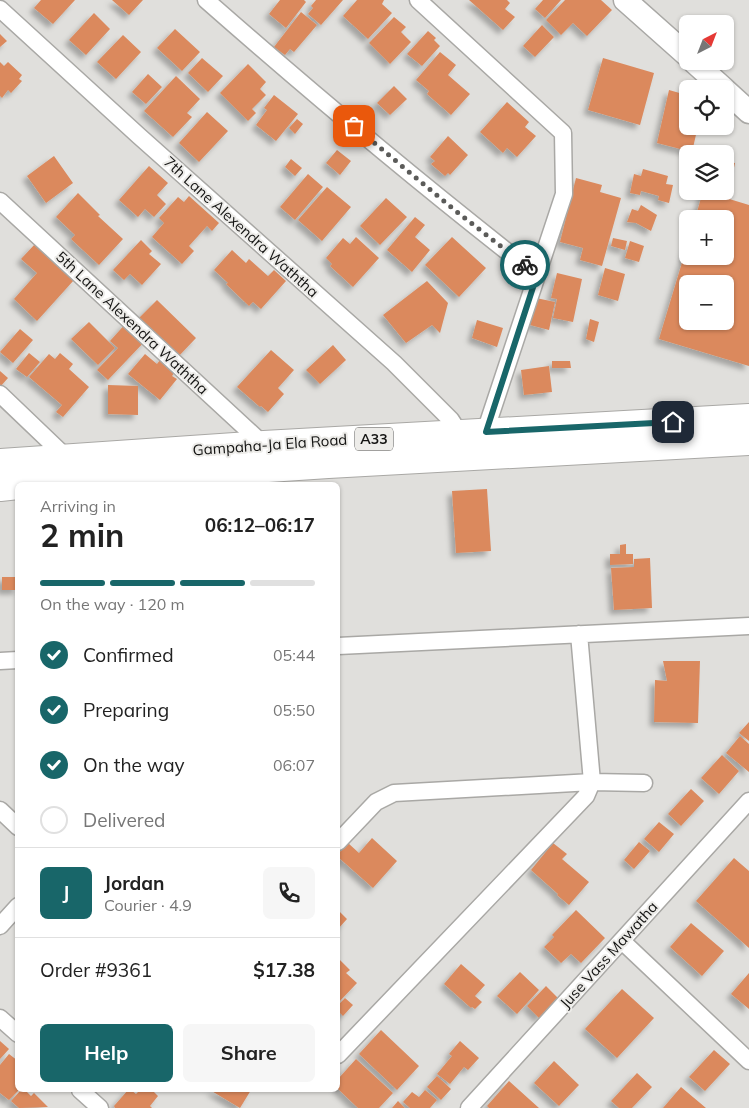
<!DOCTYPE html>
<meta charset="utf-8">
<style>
body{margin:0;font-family:Mulish,sans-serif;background:#f6f6f6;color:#222;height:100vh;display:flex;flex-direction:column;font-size:19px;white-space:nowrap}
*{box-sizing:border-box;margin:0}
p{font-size:16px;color:#767676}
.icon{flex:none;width:28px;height:28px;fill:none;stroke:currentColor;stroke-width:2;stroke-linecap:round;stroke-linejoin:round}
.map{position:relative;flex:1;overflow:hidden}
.side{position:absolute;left:15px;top:482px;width:325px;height:610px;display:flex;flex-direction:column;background:#fff;border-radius:8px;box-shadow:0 1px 4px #0004}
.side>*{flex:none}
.needle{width:32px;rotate:42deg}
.tools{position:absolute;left:679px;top:15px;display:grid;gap:10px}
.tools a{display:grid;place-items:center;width:55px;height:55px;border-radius:8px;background:#fff;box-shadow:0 1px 4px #0004;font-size:25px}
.pin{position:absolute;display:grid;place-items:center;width:42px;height:42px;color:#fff;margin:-21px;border-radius:10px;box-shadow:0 2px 8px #0006}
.courier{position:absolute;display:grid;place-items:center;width:50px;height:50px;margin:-25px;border:4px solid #186669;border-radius:50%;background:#fff;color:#222;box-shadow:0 1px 6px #0007}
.summary em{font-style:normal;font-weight:700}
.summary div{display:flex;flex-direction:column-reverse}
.summary{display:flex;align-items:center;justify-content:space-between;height:85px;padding:0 25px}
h1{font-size:32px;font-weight:700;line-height:38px}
.bar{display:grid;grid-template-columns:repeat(4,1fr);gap:8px 5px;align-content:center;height:60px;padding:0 25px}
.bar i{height:6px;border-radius:4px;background:#e0e0e0}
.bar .selected{background:#186669}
.bar p{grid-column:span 4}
.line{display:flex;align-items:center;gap:12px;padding:0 25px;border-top:1px solid #e0e0e0}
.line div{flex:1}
.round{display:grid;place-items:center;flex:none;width:52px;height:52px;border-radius:8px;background:#f6f6f6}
ol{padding:0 25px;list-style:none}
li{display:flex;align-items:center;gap:15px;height:55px}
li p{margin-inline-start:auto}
li .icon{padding:5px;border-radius:50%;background:#186669;color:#fff;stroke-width:4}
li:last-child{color:#767676}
li i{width:28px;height:28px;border:2px solid #e0e0e0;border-radius:50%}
.cta{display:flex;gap:10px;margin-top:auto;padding:10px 25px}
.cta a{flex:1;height:58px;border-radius:8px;background:#186669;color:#fff;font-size:20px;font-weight:700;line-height:58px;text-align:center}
.cta a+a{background:#f6f6f6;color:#222}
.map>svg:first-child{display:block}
</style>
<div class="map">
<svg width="749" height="1108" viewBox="0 0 749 1108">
<defs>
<filter id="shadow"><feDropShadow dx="-4.5" dy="4.5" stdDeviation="2.5" flood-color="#0004"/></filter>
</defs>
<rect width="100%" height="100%" fill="#e0dfdc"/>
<!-- building -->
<path fill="#db895d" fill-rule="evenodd" filter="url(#shadow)" d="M41 0H75L53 24 34 8Z
M112 0H143L129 15Z
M280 0H304L306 2 286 28 269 14Z
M316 0H343L321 25 308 14 313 8 311 6Z
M357 0H384L382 4 392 13 368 39 343 16Z
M469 0H507L510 3 505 9 515 17 503 30Z
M543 0H561L545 18 535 9Z
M565 0H601L612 10 587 36 573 23 561 35 546 20Z
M301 12 317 25 294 52 290 49 285 55 274 47Z
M94 13 110 29 86 55 69 40Z
M394 17 406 27 401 32 411 42 390 64 369 43Z
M542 25 554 37 535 57 523 46Z
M175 29 200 52 182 71 157 48Z
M428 31 436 38 434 40 440 46 422 66 407 54Z
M0 34 7 41 0 47Z
M123 35 141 52 116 79 97 62Z
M440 52 456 65 448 75 470 94 451 115 427 94 429 91 416 80Z
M202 58 223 76 208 92 188 73Z
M603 58 654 73 640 125 588 110Z
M0 62 4 66 8 62 22 75 19 79 22 81 11 93 8 90 2 98 0 96Z
M248 64 266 82 260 89 266 95 252 109 256 113 248 121 220 93Z
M148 74 162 87 146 104 132 92Z
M176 76 200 99 187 113 192 117 173 137 144 111Z
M394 86 407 99 390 115 377 103Z
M685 86 693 88 688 89V126H698L692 152 657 143 669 90 683 94Z
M274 95 298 114 276 141 256 125 267 110 264 108Z
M507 102 529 122 525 127 536 136 517 157 507 148 503 153 480 132Z
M207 112 228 131 199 162 179 143Z
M297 119 303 124 295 134 289 128Z
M448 136 468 155 450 175 448 173 445 176 431 164 435 161 430 157Z
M337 150 351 161 340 175 326 163Z
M54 156 73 183 46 203 27 176Z
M291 159 302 168 295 176 285 167Z
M725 161 735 163 730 187 725 186Z
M149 166 168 183 157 195 166 204 154 217 145 209 138 217 119 200Z
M643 169 668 176 666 184 673 185 669 203 658 200 659 196 641 191 640 195 630 193 634 174 641 176Z
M308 174 323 187 295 220 280 207Z
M576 178 602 185 600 192 621 198 602 266 580 260 583 248 560 242Z
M327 187 351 207 322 241 298 220Z
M703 191 749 205V366L659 339 687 246 688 256H725V219H695ZM688 284H725V321H688Z
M78 193 100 215 98 216 123 239 99 265 71 239 75 235 56 217Z
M189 196 219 223 212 231 207 226 189 246 194 251 182 264 152 237 164 223 159 218 178 197 184 202Z
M386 198 407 217 380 245 360 226Z
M641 205 657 215 651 231 636 223 627 222 632 209 638 211Z
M415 217 425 225 415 237 430 250 412 272 387 250Z
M356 237 379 258 353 287 330 266 332 264 326 258 343 238 350 244Z
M452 237 486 268 459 297 425 265Z
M613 238 627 241 625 250 611 246Z
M141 240 152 251 149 254 161 264 142 285 130 274 124 280 113 270Z
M630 241 644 246 639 262 625 258Z
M35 244 74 280 37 321 14 299 37 273 21 259Z
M232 250 246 263 249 259 268 276 274 270 286 281 261 309 253 302 249 306 226 284 228 283 214 270Z
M605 268 625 274 618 301 598 295Z
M557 273 582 279 573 322 553 318 557 299 551 298Z
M427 281 448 303 440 333 432 325 406 343 383 315Z
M536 298 555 302 549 330 530 325Z
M157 300 196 338 177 358 137 320Z
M590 319 599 322 594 342 586 339Z
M477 320 503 328 497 347 472 338Z
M128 321 147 339 108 380 97 370 118 348 110 341Z
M89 322 115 348 98 365 71 339Z
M20 329 33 340 13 363 0 352Z
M333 345 346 360 320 384 306 370Z
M271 350 294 370 278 388 284 394 268 412 261 406 260 407 237 387Z
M29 353 40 362 27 377 16 369Z
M60 353 73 364 69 369 89 387 63 417 56 412 62 405 29 377 49 354 55 359Z
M145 354 157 364 163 356 178 368 172 376 177 379 160 400 128 374Z
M552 361H570L571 368H552Z
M549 366 552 392 524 395 521 370Z
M0 371 8 378 0 387Z
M108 385 138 386V415L108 414Z
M487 489 491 551 456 553 452 491Z
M626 544V554H633V564L610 565V554H620V545Z
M650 558 652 608 614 610 611 568 634 567V559Z
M2 577H18V590H2Z
M663 661H700L698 723 654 722 655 680 667 681Z
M749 722V741L739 733Z
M740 736 749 744V772L726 753Z
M722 755 739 771 719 794 701 778Z
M691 789 704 801 681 826 668 814Z
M659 822 674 834 659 852 644 839Z
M372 838 397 861 373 888 338 857V854L348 843 359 853Z
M639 842 650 851 634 869 624 860Z
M553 843 567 854 562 859 589 882 569 905 557 895 558 894 531 870Z
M734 858 749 871V948L696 901Z
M338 910 347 919 338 929Z
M576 910 605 938 581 963 571 954 561 963 544 947 554 937 552 935Z
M691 923 724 951 702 976 670 947Z
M338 958 350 970 346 973 357 983 338 1003Z
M461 964 485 985 475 996 482 1002 475 1009 472 1007 471 1008 444 984Z
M520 972 539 990 517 1014 497 996Z
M749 973V1009L731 994Z
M546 986 558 998 539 1018 527 1006Z
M622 989 654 1018 617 1058 585 1029Z
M345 998 353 1005 343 1016 338 1011V1005Z
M381 1030 419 1066 397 1090 359 1054Z
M0 1041 9 1049 0 1059Z
M460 1041 479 1058 468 1070 464 1067 450 1084 437 1074 452 1056 449 1054Z
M714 1050 730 1064 705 1091 689 1077Z
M9 1054 18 1061V1091L9 1100 0 1093V1065Z
M356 1059 393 1093 379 1108H358L338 1089V1079Z
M554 1061 579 1085 559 1106 534 1083Z
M637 1073 652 1087 632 1108H619L611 1101Z
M437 1076 451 1089 441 1100 427 1087Z
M509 1081 539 1108H489L487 1106Z
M681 1087 706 1108H663Z
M21 1090H25L31 1096 34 1093 48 1107 19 1108 11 1101Z
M128 1090H131L136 1094 140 1090H152L158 1096 150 1106 152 1108H115L114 1106Z
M210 1090H251L240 1108Z
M425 1090 437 1100 430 1108H410L403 1102 412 1092 419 1097Z
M398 1101 405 1108H392Z"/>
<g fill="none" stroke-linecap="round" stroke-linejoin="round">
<defs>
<path id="street" d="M206 0C314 95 424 187 537 275
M418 0 563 133 564 194 485 432V438
M0 9 139 136 394 363 451 420 460 434 462 439
M0 201 264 445
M0 394 69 460
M338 646 749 626
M0 661 18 660
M0 810 18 827
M338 842 376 802 394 793 592 782 644 783
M0 926 18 906
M622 941 749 1061
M0 1018 18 1034
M338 1055 586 796 592 782 579 634
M80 1090 100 1108
M469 1108 749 801"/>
<path id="secondary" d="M625 0 688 56
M693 61 724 89
M725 90 749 112"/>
<path id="highway" d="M0 463 264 445 749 418
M22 485 328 464 749 441
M0 487 18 485"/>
</defs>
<!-- street casing -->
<use href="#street" stroke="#a9a8a5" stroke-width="19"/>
<!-- secondary casing -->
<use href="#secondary" stroke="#a9a8a5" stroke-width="25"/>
<!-- highway casing -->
<use href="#highway" stroke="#a9a8a5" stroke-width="30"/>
<!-- street -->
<use href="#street" stroke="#fff" stroke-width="16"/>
<!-- secondary -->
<use href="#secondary" stroke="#fff" stroke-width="22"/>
<!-- highway -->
<use href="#highway" stroke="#fff" stroke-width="28"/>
</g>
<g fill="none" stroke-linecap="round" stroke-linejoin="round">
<!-- done -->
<path stroke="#5b5b59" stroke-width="5" stroke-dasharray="0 9" d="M354 126 457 212 525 265"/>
<!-- route -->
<path stroke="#186669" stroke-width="6" d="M525 265 537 275 486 432 673 422"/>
</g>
<g text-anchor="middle" stroke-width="4" stroke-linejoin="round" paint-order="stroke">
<!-- shield labels -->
<rect fill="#edece9" stroke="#555553" stroke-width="1" x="355" y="427.5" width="38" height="23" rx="4"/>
<g font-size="14" font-weight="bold" fill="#141413">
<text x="374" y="444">A33</text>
</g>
<!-- street labels -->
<g font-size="15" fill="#141413" stroke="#edece9">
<text transform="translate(241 227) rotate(42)" y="5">7th Lane Alexendra Waththa</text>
<text transform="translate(132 323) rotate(43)" y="5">5th Lane Alexendra Waththa</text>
<text transform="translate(270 445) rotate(-4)" y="5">Gampaha-Ja Ela Road</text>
<text transform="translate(609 955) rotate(-48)" y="5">Juse Vass Mawatha</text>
</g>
</g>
</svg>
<div class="tools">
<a><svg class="needle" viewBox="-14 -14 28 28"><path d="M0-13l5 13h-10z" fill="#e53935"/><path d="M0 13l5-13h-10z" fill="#767676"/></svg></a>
<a><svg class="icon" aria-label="locate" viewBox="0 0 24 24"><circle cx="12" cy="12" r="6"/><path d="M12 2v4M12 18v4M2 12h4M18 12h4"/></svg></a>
<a><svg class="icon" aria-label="layers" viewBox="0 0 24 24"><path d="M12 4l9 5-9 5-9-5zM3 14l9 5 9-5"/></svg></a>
<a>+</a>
<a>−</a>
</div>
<div class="pin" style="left:354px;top:126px;background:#ea580c"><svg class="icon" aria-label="bag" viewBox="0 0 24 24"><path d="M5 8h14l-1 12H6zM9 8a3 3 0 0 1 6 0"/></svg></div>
<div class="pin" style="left:673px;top:422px;background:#1f2937"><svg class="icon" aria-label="home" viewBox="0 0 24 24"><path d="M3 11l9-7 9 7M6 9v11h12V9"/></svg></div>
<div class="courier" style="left:525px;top:265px"><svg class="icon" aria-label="bike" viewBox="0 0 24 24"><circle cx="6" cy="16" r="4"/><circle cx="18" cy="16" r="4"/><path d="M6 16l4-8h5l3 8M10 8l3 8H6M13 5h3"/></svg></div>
<section class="side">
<div class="summary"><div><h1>2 min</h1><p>Arriving in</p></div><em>06:12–06:17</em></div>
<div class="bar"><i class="selected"></i><i class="selected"></i><i class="selected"></i><i></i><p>On the way · 120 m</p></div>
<ol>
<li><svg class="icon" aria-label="check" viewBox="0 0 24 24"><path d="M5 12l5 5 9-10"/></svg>Confirmed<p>05:44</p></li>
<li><svg class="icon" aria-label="check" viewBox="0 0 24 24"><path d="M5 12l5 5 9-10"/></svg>Preparing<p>05:50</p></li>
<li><svg class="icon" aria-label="check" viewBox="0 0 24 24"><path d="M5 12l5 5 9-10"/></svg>On the way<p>06:07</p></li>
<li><i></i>Delivered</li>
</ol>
<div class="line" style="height:90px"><b class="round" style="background:#186669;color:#fff">J</b><div><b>Jordan</b><p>Courier · 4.9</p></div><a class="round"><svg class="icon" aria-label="phone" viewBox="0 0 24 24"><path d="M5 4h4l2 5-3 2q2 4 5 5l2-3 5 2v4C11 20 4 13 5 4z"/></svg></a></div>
<div class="line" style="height:65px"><div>Order #9361</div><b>$17.38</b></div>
<div class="cta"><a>Help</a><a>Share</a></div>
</section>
</div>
